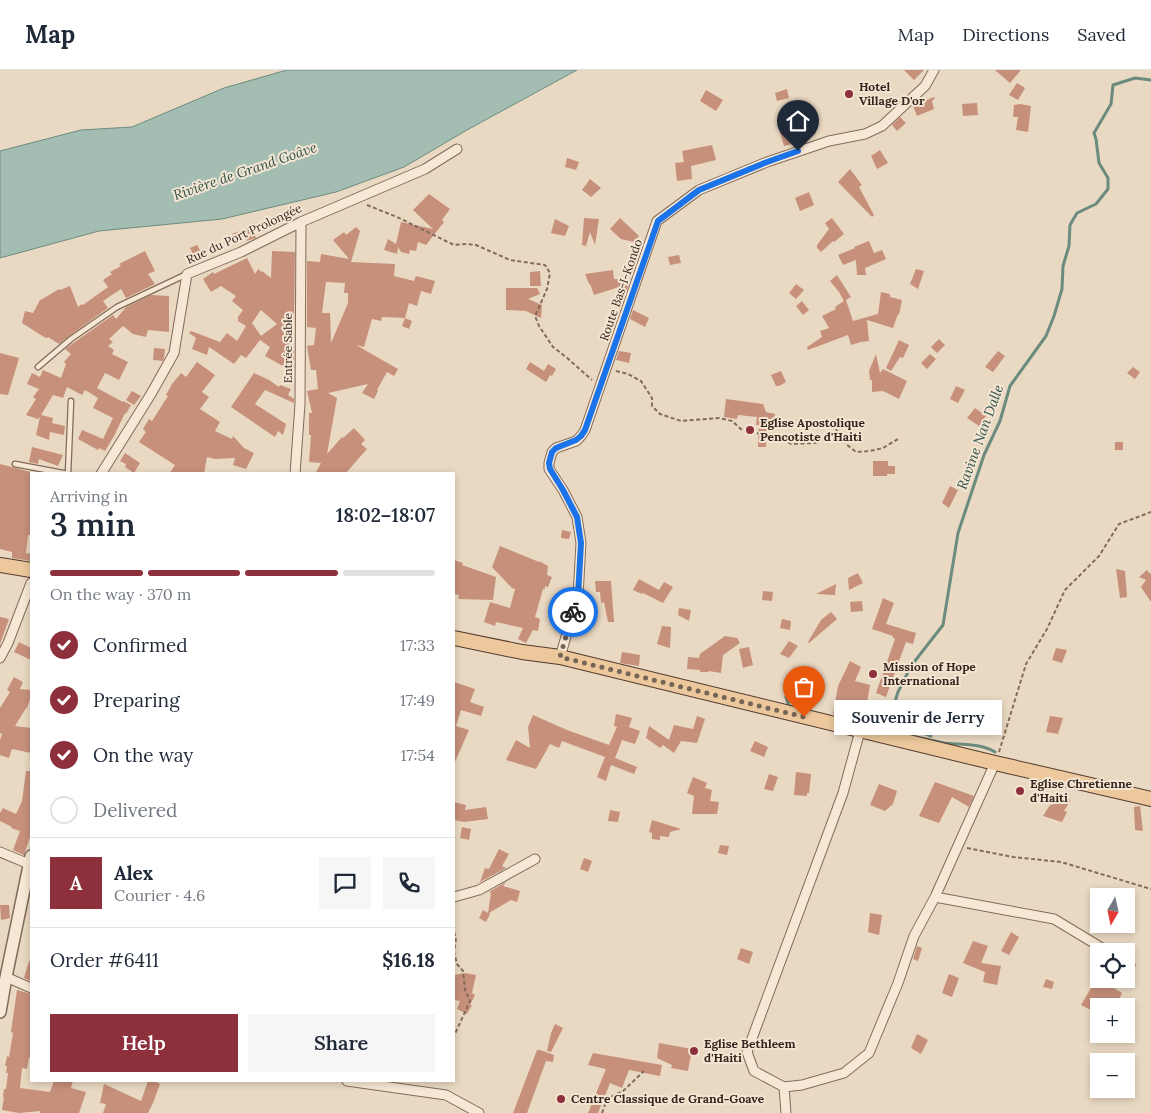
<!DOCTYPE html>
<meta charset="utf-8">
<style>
body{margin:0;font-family:Lora,serif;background:#f6f6f7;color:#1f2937;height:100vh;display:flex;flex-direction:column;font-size:19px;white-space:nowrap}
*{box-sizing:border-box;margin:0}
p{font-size:16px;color:#747a83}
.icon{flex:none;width:28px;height:28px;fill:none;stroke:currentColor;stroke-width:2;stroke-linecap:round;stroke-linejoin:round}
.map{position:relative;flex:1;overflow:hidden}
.side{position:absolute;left:30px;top:402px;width:425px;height:610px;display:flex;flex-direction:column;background:#fff;border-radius:0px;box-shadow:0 2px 8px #0003}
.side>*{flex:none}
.needle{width:32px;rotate:189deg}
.fabs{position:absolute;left:1090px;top:818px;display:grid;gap:10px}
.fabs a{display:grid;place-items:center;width:45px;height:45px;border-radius:0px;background:#fff;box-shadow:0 2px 8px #0003;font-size:25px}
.pin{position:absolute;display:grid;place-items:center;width:42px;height:42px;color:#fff;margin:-51px -21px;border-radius:50% 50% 50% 0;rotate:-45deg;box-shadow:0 0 5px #0007}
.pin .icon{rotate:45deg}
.courier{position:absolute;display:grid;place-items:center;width:50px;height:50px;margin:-25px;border:4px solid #1a73e8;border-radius:50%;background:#fff;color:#222;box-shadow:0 1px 6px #0007}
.bubble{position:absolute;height:35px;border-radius:0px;background:#fff;box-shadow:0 2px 8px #0003;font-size:16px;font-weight:600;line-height:35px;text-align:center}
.overview em{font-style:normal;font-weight:600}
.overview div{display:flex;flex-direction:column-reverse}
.overview{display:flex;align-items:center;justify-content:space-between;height:85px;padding:0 20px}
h1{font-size:32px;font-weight:600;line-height:38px}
.bar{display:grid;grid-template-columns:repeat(4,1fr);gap:8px 5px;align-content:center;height:60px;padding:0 20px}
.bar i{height:6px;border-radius:4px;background:#e0e1e3}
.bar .active{background:#8e2f3c}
.bar p{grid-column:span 4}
.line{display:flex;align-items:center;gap:12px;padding:0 20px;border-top:1px solid #e0e1e3}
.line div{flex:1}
.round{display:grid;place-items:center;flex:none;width:52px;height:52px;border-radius:0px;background:#f6f6f7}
ol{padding:0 20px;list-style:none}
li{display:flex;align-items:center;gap:15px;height:55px}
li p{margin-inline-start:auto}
li .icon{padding:5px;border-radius:50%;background:#8e2f3c;color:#fff;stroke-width:4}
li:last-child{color:#747a83}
li i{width:28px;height:28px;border:2px solid #e0e1e3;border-radius:50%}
.cta{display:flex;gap:10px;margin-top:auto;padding:10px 20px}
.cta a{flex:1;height:58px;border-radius:0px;background:#8e2f3c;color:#fff;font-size:20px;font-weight:600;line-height:58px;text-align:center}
.cta a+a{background:#f6f6f7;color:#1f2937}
header{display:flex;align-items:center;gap:30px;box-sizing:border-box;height:70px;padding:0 25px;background:#fff;border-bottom:1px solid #e0e1e3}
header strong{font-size:24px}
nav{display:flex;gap:28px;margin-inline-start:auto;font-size:18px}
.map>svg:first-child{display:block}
</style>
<header>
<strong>Map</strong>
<nav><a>Map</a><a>Directions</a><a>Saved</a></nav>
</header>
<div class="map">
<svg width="1151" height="1043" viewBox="0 0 1151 1043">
<rect width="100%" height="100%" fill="#ead9c2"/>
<!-- water -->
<path fill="#a4bdb3" stroke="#6c8b7f" d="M287 0H577L467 60 404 97 336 122 222 149 99 161 0 188V81L81 60 132 57 224 18Z"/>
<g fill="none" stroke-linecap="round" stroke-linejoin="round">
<!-- stream -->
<path stroke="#6c8b7f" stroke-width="3" d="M786 627 789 636 791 637
M931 666 913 659 888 654 898 622 911 596 943 555 958 463 984 385 1000 351 1010 316 1046 266 1054 246 1062 219 1063 196 1069 176 1070 155 1077 143 1096 134 1108 119V108L1099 93 1096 69 1094 63 1111 34 1113 15 1135 8 1151 10
M916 667C925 669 935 671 944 673 961 675 980 673 995 682"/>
</g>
<!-- building -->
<path fill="#c6907b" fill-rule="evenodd" d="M904 0H924L914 10Z
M995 0H1021L1010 13Z
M1017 13 1025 18 1018 30 1009 25Z
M787 19 789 28 777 31 775 23Z
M706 20 723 30 716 41 700 31Z
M934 27 935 28 932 31 934 39 917 46 913 36Z
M977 33 978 45 963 46 962 34Z
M1020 34 1031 36 1028 62 1016 60 1018 47H1013L1014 35Z
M900 47 906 53 897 61 892 55Z
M787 56 792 74 784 76 779 58Z
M712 75 716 90 691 96 692 109 677 111 675 93 684 92 682 81Z
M880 80 888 93 877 99 871 86Z
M567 88 579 92 576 100 565 97Z
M850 99 862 115 859 117 874 145 872 147 838 112Z
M590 109 601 118 591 127 582 120Z
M809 122 814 135 800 141 795 128Z
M429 124 450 139 442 150 444 152 426 175 418 172 416 181 410 180 409 184 401 182 398 177 397 184 384 180 388 169 396 174 401 152 433 159 413 140Z
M584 148 599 149 595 175 590 162 586 176 582 175Z
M620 148 639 166 634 172 621 169 610 159Z
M832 148 844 164 834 172 833 171 821 182 817 178V175L829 159 825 153Z
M555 149 569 156 565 166 551 163Z
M252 157 256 168 247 171 246 168 234 171 232 164Z
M356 157 360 161 351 192 395 194 394 206 414 211 416 206 435 211 431 224 421 221 417 236 409 233 405 248 382 247 381 251 372 249 364 277 356 275 398 299 394 306 387 302 377 320 378 321 374 329 362 323 368 314 328 323 337 328 327 384 342 367 343 368 354 358 365 370 361 374 367 379 345 404H315L321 393 309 392 311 365H309V343H312L307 321 318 319 316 300H311L307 276 314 275 316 258 307 257V191L320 192 321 184 349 189 333 170 344 162 346 165ZM326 212 345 213 344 223H348V233L331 273 330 243H322Z
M869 171 874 183 882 180 886 189 865 198 866 205H857L856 190 843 195 838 185 855 178 854 177Z
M197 175 202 184 195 188 190 178Z
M145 181 155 201 148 204 155 214 126 228 121 219 103 231 108 238 69 266 59 274 48 267 47 268 44 267 22 253 25 241 33 243 39 232V231L59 219 60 220 70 216 78 237 82 234 83 235 108 217 103 210 112 204 110 202 121 196 119 194Z
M272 181 295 182 294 253H290L282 260 294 279V302L290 303V300L265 286 270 277 260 270 246 288 241 285 234 294 209 277 207 285 192 279 196 268 189 263 191 261 220 272 227 263 237 271 246 256 238 251V247L243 240 232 231 236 226 221 216 211 222 203 209 213 202 214 204 247 188 255 204 258 199 262 202V201L271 208ZM261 240 277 254 261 266 252 253Z
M679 185 681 193 670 195 668 187Z
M916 199 924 201 918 219 910 214Z
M613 200 614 209 630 210 626 222 619 221V217L594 225 590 214H589L585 204Z
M540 201 541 216H530V202Z
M837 205 851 227 846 230 853 251 878 244 881 222 890 224V227L902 230 899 245 898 244 893 258 867 250 869 271 861 272 851 275 848 265 808 280 807 277 822 267 820 261 829 258 822 246 836 239 835 237 844 231 839 222 830 211Z
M796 214 804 220 796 229 789 223Z
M506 218H537L540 224 528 229 542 235 541 248 526 241 506 240Z
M151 225 169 226V262L148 260 146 267 133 264 123 256 109 269 113 272 108 276 114 280 112 284 128 292 119 310 105 303 97 318 123 332V331L131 335 126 344 125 343 114 366 105 381 99 378 98 380 78 369 82 360 103 369 113 348 93 338 98 328 85 320 82 325 67 317 63 328 53 325 41 345 53 348 52 353 65 356 64 365 50 362 49 370 36 365 40 347 38 349 26 345 36 329 33 327 39 319 27 314 32 303 40 307 43 300 61 308 66 294 64 292 71 284 65 279 113 245 116 249 126 237Z
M802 231 809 240 803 245 796 236Z
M633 240 649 248 645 257 630 249Z
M405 248 412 251 409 259 402 256Z
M939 269 945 275 937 283 931 277Z
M899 270 909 275 903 288 900 287 891 301 886 298Z
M154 278 165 279 164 287 163 291 153 290Z
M619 281 631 283 629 293 616 290Z
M998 281 1005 286 993 302 985 297Z
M0 283 19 288 8 325 0 324Z
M876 284 880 303 883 299 907 311 899 329 883 321 872 322V310H870L869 301Z
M930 284 936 289 927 299 921 293Z
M197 292 215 305 202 322 209 327 200 339 220 352 215 361 232 369 233 366 244 378 254 383 246 399 233 395 235 388 215 389 207 387 204 404H169L175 395 139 372 146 362 143 359 149 349 152 351 168 326 166 325 172 314 181 303 186 307Z
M530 292 544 301 548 294 556 299 552 306 550 305 546 312 526 299Z
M1133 297 1140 302 1135 309 1127 303Z
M781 301 786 312 779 316H776L771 305Z
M254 303 269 310 279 317 280 315 291 319 288 325 294 329V333L265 320 255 334 286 354 283 365 278 361 275 367 231 337Z
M956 316 965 320 958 333 950 329Z
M132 321 141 326 134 335 126 330Z
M726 329 763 334 766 342 775 344 772 358 767 357 766 377H758L759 355H756L757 347 738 345 737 349 724 347Z
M975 338 986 346 979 356 967 348Z
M1115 372H1123V380H1115Z
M32 377 63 385 58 396 39 389 38 394 29 392Z
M125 383 140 393 134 403 125 397 126 394 120 391Z
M873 391H888V396H895V404H887V406H873Z
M0 394 31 402V465H28L26 483 31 484V491L12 488V482L0 479Z
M950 416 958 420 949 438 942 433Z
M562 460 571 462 569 469 561 468Z
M500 476 539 492V491L548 496 547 505 552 507 548 517 545 516V519H543L535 547 540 549 538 561 533 560 526 573 518 569 523 558 496 552 495 556 484 552 490 532 510 538 515 519 512 518 492 497Z
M454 490 463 493 462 495 496 507 493 530 458 529 459 525 454 524Z
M1116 499 1125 501 1127 527 1120 528Z
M1147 500 1150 504 1151 502V532L1141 517 1146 510 1139 507Z
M858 503 863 513 849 520 848 508Z
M639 509 659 520 664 512 673 517 663 533 643 523 642 524 633 520Z
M595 511H611L614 552H608L604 532 601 533 600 522H596Z
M836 514 835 525 816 524Z
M763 521 773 522 772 531 762 530Z
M883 528 894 533 886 554 916 563 913 574 906 572 886 627 876 623 895 569 893 568V566L872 559Z
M862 531 863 541 851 542 850 532Z
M679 538 691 540 689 551 678 545Z
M831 542 837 549 809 573 808 572 821 550Z
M0 547 9 549 0 574Z
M782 549 791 551 790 560 780 558Z
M662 556 671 557 670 578 657 574Z
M725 566 737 568 740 573 723 585 721 603 709 601 708 602H700V600L687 599 688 587 699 588 700 584Z
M789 571 798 576 789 588 780 584Z
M19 572 31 578V590L14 582Z
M749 577 753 595 743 598 739 579Z
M1056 578 1067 580 1062 593 1052 590Z
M622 582 640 585 639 596 632 595 620 593Z
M850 591 861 597 855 611 870 615 864 650 833 644 838 616Z
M14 607 23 612 20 619 31 620V626L27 638H26L15 656 31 658V683L12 679 9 688 0 685V670L2 664 0 663V638L10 622 7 620Z
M454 612 475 619 470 632 484 637 481 646 461 640 456 656 469 660 454 694Z
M616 644 632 648 629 657 640 661 635 674 622 670 615 688 637 697 634 704 611 695 606 711 597 707 605 687 562 671 559 678 550 674 536 699 506 690 516 670 530 678 528 657 533 645 567 660 609 675 617 657 614 656Z
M697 646 705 649 697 673 681 671 674 683 663 675 660 678 646 668 649 656 669 670 674 655 693 659Z
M1050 646 1063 648 1058 664 1046 662Z
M755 671 768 677 764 687 750 681Z
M26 701H31V764L24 785 13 780 20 761 11 758 12 757 0 751V743L3 738 16 744 22 731Z
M796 702 811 704 809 723H807V726L794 725Z
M769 704 778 707 773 721 764 719Z
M693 707 707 713 705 718 712 720 710 731 719 732 717 744H692L694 726 687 723Z
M935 712 974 726 969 737 952 727 939 753 919 746Z
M879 714 897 721 893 734 885 741 870 735Z
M1057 725 1071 730 1064 741 1067 742 1062 752 1043 746 1050 735H1052Z
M454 732 466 735 465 740 486 737 488 749 464 752 454 750Z
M1140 736 1143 761 1135 760 1134 737Z
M610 740 620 742 618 752 608 751Z
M652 750 681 759 670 762 669 767 660 766V770L652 769V763L649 762Z
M462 757 471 759 469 770 460 768Z
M720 775 729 776 727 785 718 783Z
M499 779 509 784 502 796 506 798 480 812 485 798 489 799Z
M584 788 592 791 588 802 580 799Z
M506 812 503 816 520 821 517 832 511 830 489 843 490 844 486 852 479 848 483 840 488 843 491 823 489 822Z
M0 835H9L10 848 1 850Z
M870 843 882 845 879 865 868 862Z
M1011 862 1019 867 1009 885 1001 881Z
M973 871 988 876 981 893 1001 896 997 915 983 912 985 902 963 893Z
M917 876 922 878 918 891 913 889Z
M741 878 753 882 749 894 737 889Z
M29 891H31V911L24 908Z
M465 903 476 905 472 923 475 925 470 935H472L467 944 457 939 460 931 454 930V905Z
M949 904 959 908 952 927 942 923Z
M1046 909 1054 912 1052 919 1043 917Z
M1096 909H1110L1107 914 1122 923 1116 936H1108L1101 932 1095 942 1081 935Z
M17 920 31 924V988L29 987 27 999 22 998 20 1018 50 1022 54 1011H73L71 1018 86 1022 79 1043H40V1041L19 1043 2 1040 4 1027H3L4 1019H6L8 1003H6L7 996H5L7 986 9 987 13 963 11 962Z
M555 954 563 958 551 982 547 981 551 963Z
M917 964 928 970 921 984 911 978Z
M659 973 692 979 688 1001 671 998 672 995 657 988Z
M537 980H540L554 985 553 992 546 991 527 1043H513Z
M593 983 662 995 660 1006 629 1000 622 1018 610 1013 598 1043H588L606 999 588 995Z
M148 1011H154L160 1014 153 1033 148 1043H103L106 1034 100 1033 104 1014 141 1031Z"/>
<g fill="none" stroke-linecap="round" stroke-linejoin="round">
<defs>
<path id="service" d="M38 297 71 269 117 237 187 204
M15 394 68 404
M68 404 71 331"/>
<path id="minor" d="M101 404 151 324 174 283 187 204 241 182 301 152 425 99 457 79
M295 404 300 334 301 152
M560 587 578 526 581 473 577 447 563 420 549 399V393L552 382 556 378 576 371 581 366 585 360 657 151 699 120 767 92 829 71 865 64 882 56 925 16 934 0
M0 588 8 573 31 513
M0 782 29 794
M454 827 479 820 535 789
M935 827 1054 849 1107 881
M1126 893 1130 895
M6 907 31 918
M347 1011 446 1025 479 1043
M784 1017 802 1015 844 1003 869 983 898 913 914 866 935 827 995 693
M786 1043 784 1017 754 1001 747 982 843 723 860 661"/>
<path id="tertiary" d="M0 942 6 907 31 786"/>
<path id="primary" d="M0 495 31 500
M454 568 522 582 560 587 995 693 1151 729"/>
</defs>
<!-- service casing -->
<use href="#service" stroke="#836b5b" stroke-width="7"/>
<!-- minor casing -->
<use href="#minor" stroke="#836b5b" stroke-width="11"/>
<!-- tertiary casing -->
<use href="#tertiary" stroke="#836b5b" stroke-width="14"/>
<!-- primary casing -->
<use href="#primary" stroke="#513a2f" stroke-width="16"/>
<!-- path -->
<path stroke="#836b5b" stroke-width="2" stroke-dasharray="4 2.5" stroke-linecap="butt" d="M367 135 397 147 454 175 467 174 476 175 510 190 545 195 550 203 547 219 535 246 539 256 553 277 566 287 592 310
M616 301 628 304 641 311 652 328V336L660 344 681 351 719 348 732 351 742 360 775 367 786 371 791 374 815 373 828 366 836 360 844 368 846 374 856 382 870 381 883 378 898 369
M999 682 1026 594 1047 559 1065 520 1099 486 1119 454 1151 442
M967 778 1013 787 1061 792 1151 819
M454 862 456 868 454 882 457 894 463 901 465 920 470 931 454 966
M602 1043 607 1029 623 1021 644 1001"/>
<!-- service -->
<use href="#service" stroke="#f6e8d5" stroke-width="4.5"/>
<!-- minor -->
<use href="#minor" stroke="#f6e8d5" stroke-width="9"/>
<!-- tertiary -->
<use href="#tertiary" stroke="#f6e8d5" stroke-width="11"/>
<!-- primary -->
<use href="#primary" stroke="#ecc89c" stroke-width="14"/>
</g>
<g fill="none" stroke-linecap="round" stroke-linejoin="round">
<!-- done -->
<path stroke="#746557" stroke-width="5" stroke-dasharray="0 9" d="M573 542 560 587 804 647"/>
<!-- route -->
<path stroke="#1a73e8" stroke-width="6" d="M573 542 578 526 581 473 577 447 563 420 550 399 549 393 552 382 556 378 576 370 581 366 585 360 658 151 699 120 767 92 798 81"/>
</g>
<!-- markers -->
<g fill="#8e2f3c" stroke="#f3e5d1" stroke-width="2">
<circle cx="849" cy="24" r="5"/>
<circle cx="750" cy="360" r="5"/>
<circle cx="873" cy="604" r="5"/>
<circle cx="1020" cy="721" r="5"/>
<circle cx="694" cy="981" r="5"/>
<circle cx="561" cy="1029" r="5"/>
</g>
<g text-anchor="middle" stroke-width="4" stroke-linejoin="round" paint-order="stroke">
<!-- poi labels -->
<g font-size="12" font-weight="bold" fill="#34261e" stroke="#f3e5d1" text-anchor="start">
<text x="859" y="21">Hotel<tspan x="859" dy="14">Village D'or</tspan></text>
<text x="760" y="357">Eglise Apostolique<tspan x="760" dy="14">Pencotiste d'Haiti</tspan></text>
<text x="883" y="601">Mission of Hope<tspan x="883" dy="14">International</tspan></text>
<text x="1030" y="718">Eglise Chretienne<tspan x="1030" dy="14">d'Haiti</tspan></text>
<text x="704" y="978">Eglise Bethleem<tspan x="704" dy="14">d'Haiti</tspan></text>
<text x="571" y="1033">Centre Classique de Grand-Goave</text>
</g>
<!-- street labels -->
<g font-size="12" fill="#34261e" stroke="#f3e5d1">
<text transform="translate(244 164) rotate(-25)" y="4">Rue du Port Prolongée</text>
<text transform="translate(621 220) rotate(-71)" y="4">Route Bas-I-Kondo</text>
<text transform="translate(288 278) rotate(-90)" y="4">Entrée Sable</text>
</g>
<!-- water labels -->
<g font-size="14" font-style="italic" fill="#2e534c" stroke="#f3e5d1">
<text transform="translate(245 101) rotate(-19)" y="5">Rivière de Grand Goâve</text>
<text transform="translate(980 367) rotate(-70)" y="5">Ravine Nan Dalle</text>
</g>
</g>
</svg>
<div class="fabs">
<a><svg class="needle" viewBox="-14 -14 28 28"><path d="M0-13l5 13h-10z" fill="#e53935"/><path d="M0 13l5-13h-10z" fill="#747a83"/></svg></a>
<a><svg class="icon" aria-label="locate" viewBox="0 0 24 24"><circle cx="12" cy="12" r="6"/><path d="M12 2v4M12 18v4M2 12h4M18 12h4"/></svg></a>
<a>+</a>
<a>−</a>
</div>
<div class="pin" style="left:804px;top:647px;background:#ea580c"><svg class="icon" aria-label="bag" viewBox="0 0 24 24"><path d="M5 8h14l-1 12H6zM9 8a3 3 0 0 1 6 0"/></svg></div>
<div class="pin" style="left:798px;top:81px;background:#1f2937"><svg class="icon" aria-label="home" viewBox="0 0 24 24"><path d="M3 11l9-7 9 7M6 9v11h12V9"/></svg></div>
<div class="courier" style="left:573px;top:542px"><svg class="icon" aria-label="bike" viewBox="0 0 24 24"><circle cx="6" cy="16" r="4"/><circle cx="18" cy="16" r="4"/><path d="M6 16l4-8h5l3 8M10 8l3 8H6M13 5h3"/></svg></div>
<div class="bubble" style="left:834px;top:630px;width:168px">Souvenir de Jerry</div>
<section class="side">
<div class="overview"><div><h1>3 min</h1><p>Arriving in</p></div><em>18:02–18:07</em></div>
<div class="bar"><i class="active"></i><i class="active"></i><i class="active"></i><i></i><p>On the way · 370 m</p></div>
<ol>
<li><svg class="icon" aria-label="check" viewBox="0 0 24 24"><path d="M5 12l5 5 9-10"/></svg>Confirmed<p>17:33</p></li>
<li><svg class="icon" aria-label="check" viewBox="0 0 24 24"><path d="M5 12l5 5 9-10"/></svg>Preparing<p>17:49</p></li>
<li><svg class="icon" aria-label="check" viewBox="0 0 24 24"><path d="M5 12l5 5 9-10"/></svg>On the way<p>17:54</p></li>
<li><i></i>Delivered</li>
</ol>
<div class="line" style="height:90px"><b class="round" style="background:#8e2f3c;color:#fff">A</b><div><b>Alex</b><p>Courier · 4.6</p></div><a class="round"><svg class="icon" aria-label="chat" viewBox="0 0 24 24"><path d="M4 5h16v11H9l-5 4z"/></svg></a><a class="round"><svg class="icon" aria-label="phone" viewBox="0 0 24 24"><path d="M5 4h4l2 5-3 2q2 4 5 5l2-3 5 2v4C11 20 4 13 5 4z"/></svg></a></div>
<div class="line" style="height:65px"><div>Order #6411</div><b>$16.18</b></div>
<div class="cta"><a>Help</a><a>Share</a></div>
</section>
</div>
